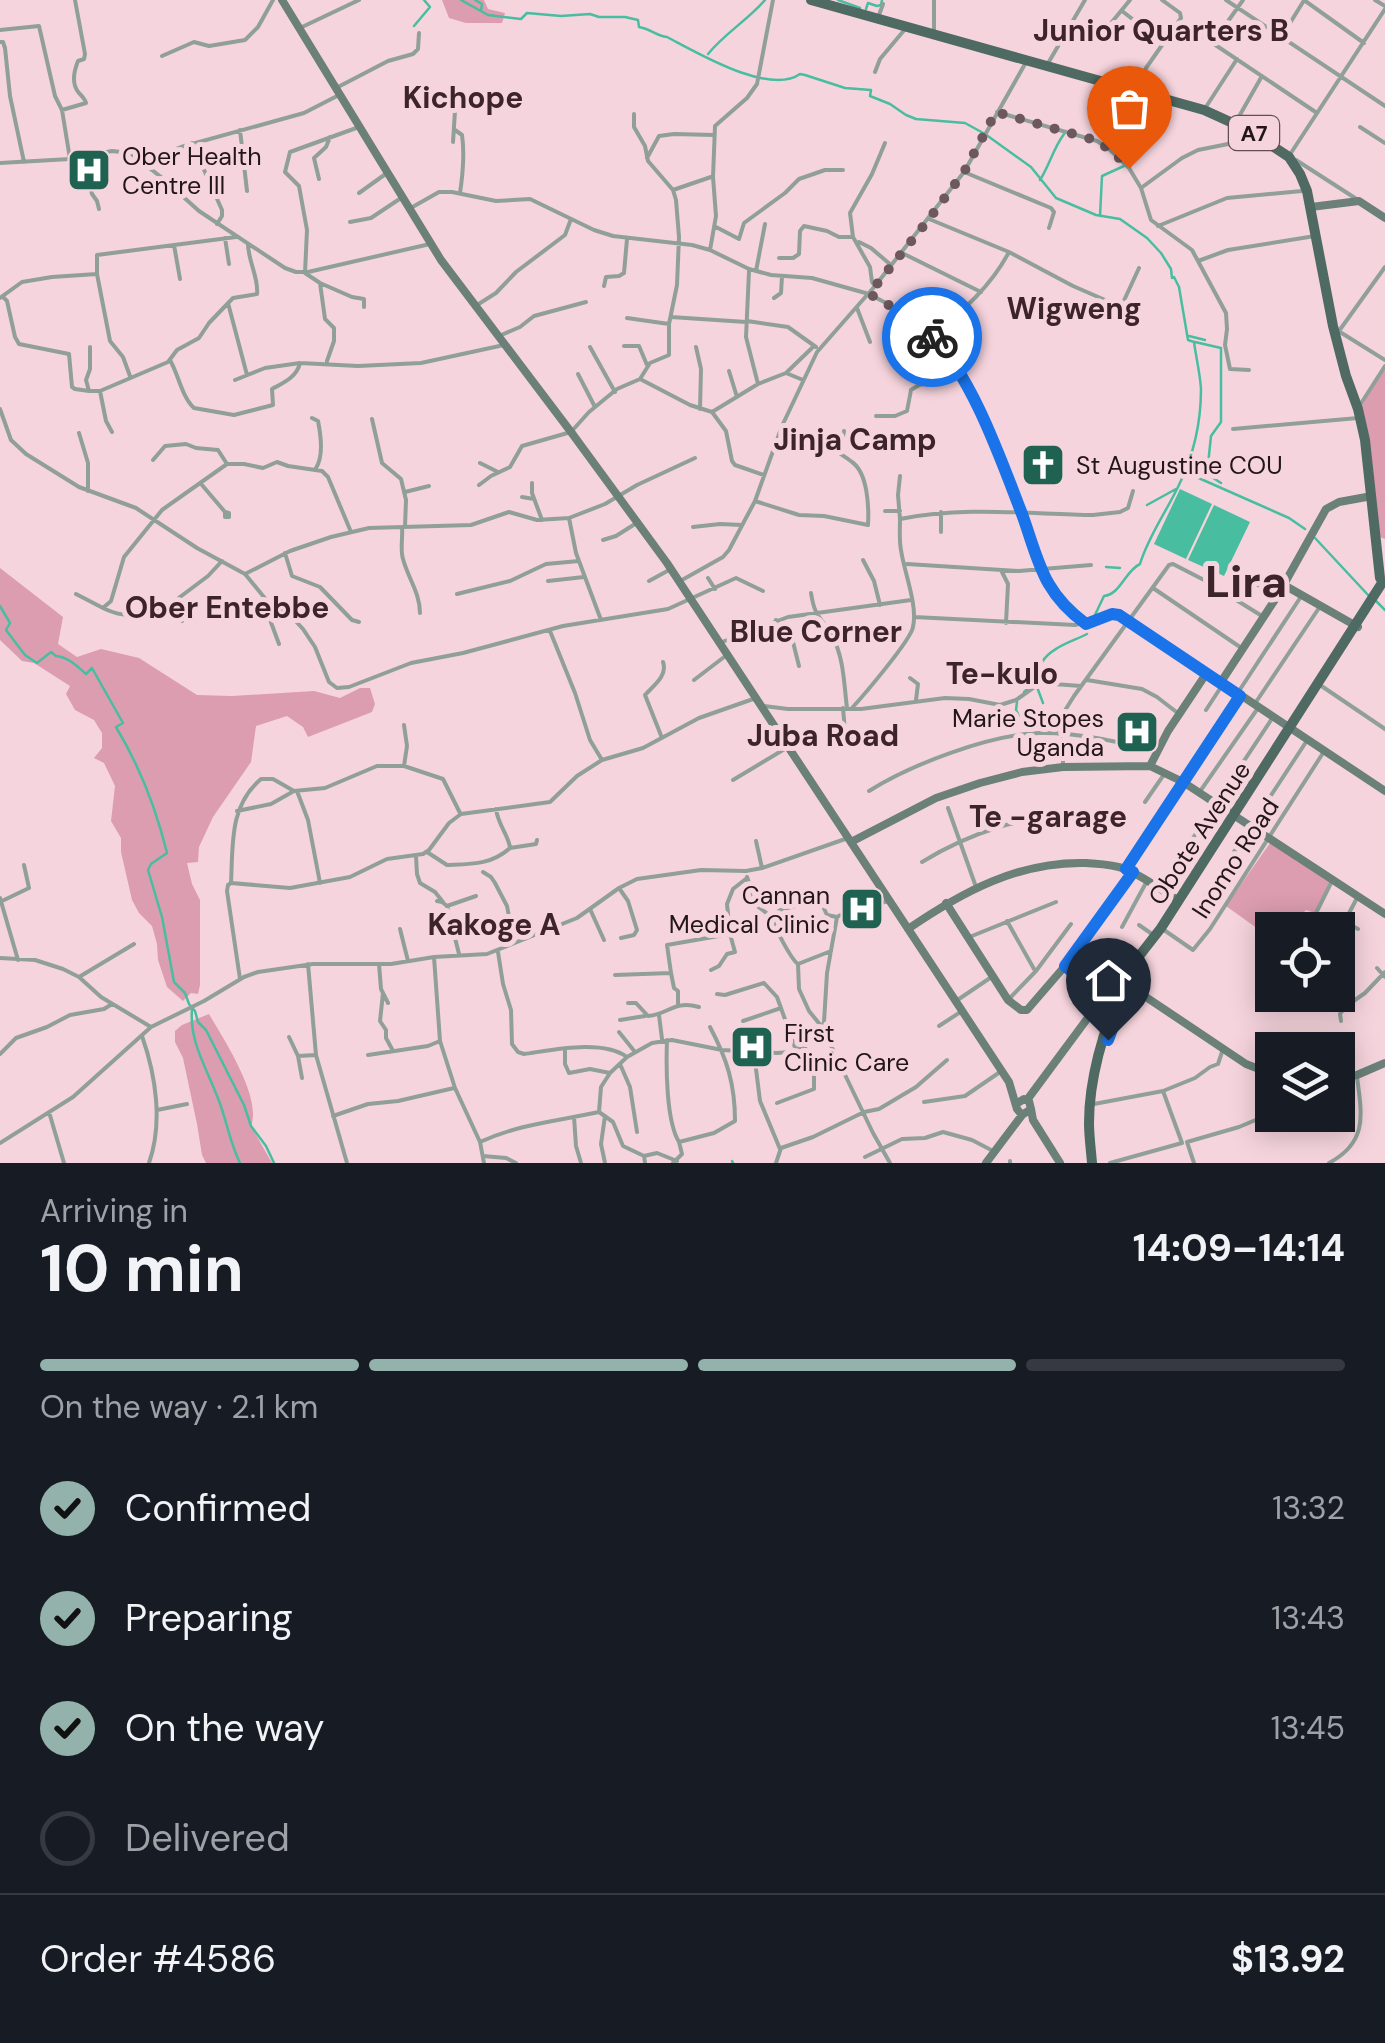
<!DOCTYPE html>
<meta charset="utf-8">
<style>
body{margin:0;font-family:"DM Sans",sans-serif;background:#20242c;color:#f1f3f6;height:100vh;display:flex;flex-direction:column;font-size:38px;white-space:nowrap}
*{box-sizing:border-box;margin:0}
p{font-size:32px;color:#9ea1a6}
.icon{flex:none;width:55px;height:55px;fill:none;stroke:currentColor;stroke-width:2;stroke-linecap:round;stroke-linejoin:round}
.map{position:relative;height:1163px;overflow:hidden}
.details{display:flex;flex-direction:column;background:#171b24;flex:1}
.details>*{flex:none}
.fabs{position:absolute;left:1255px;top:912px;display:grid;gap:20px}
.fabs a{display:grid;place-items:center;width:100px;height:100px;border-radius:0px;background:#171b24;box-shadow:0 5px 25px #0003;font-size:50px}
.pin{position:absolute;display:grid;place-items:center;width:85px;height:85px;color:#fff;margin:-102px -42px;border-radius:50% 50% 50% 0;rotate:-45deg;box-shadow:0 0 10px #0007}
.pin .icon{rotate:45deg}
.courier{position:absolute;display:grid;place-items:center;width:100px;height:100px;margin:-50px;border:8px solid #1a73e8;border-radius:50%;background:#fff;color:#222;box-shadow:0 2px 12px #0007}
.overview em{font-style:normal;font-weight:700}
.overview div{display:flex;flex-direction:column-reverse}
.overview{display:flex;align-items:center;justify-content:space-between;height:170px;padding:0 40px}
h1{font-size:65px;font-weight:700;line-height:75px}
.bar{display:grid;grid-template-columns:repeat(4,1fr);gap:15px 10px;align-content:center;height:120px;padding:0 40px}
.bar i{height:12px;border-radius:8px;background:#363941}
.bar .selected{background:#93b2ac}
.bar p{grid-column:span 4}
.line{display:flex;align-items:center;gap:25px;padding:0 40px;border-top:2px solid #363941}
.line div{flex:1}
ol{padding:0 40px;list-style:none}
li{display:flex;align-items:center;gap:30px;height:110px}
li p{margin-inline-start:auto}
li .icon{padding:10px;border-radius:50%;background:#93b2ac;color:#111;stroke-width:4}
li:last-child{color:#9ea1a6}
li i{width:55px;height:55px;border:5px solid #363941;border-radius:50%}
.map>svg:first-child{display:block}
</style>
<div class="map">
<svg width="1385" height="1163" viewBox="0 0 1385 1163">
<rect width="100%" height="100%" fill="#f6d4dd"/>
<!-- green -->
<path fill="#db9daf" d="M442 0H484L488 9 505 13 502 23H466L449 18Z
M1385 367V539L1377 536 1358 412Z
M0 568 63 617 58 644 77 657 101 649 139 658 197 695 232 696 314 691 340 698 360 688H370L375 704 372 712 308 737 303 727 287 716 256 726 251 762 213 817 199 847 198 862 187 863 192 884 200 900V985L198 994 191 993 183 1001 167 987 158 960 157 944 152 926 139 913 132 900 121 852V838L111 821 115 786 104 763 94 758 102 748V733L94 720 75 710 66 694 70 686 34 663 22 661 0 640Z
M1270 843 1331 881 1315 913 1306 910 1286 930H1272V939L1226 906Z
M209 1014C224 1040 262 1097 251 1126L272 1163H206L202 1155 197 1124 183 1058 175 1042V1031L182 1025Z"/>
<!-- water -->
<path fill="#49bd9f" d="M1180 489 1212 504 1186 559 1154 544Z
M1214 505 1250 522 1224 576 1188 560Z"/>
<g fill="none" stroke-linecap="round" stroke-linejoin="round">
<!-- stream -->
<path stroke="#49bd9f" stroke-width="2.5" d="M461 0 488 15 521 19 527 13 561 16 590 14 599 17H625L638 20 639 27C651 29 656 36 667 37 696 52 769 96 800 74L805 75 845 88 871 90 870 96 890 104 906 115 916 119 965 123 985 134 1031 167 1056 198 1096 215 1120 219 1147 238 1161 253 1171 269 1172 278 1174 277 1179 287 1188 340 1194 342C1196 357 1200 373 1201 389 1201 422 1193 457 1178 487 1166 512 1148 537 1140 564 1125 571 1121 594 1104 596L1094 617
M475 0 482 4 481 10
M838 0 860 8
M866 9 868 3 877 6 881 5 882 0
M414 26 430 7 424 0
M708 54C725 33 748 20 765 0
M1040 180C1050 164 1053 149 1064 134
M1100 216 1102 176 1124 166
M1189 336 1205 340
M1195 342 1221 348V422L1211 436 1207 474 1221 483
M1185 472 1289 518 1305 529
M1147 505 1176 489
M1315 538 1369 596
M1106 567 1120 568
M1376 601 1385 610
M0 606 10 623 6 630 25 655 37 663 51 652 56 656C68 657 77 666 86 674L92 668 123 723 116 727C140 767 156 808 167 853L151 864 148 870 162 917 174 982 185 993 189 1004 195 1011 198 1022 206 1030 244 1105 251 1126 266 1146 274 1163
M1037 687 1043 703
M1024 692 1039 679C1040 673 1039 667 1042 662 1051 647 1074 641 1087 634
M1017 702 1016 710 1019 716
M192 1009C189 1043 208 1070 219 1101 227 1122 230 1143 240 1163
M732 1161 733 1163"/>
<!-- street -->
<path stroke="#909f9a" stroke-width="4" d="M1226 0 1385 106
M1304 0 1364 43
M1375 0 1385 6
M1122 11 1148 31
M878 18 883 4
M300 28 359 0
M1107 28 1130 0
M0 30 39 26 55 96 62 110 70 159
M934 30V0
M1202 36 1317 113
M1282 36 1303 2
M1214 41 1243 0
M0 42H3L5 48 10 96 24 162
M162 56 194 42 209 46 245 40 258 27 273 0
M1047 65 1085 0
M875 72 880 59 906 28
M338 87 388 61 413 54 418 49 419 33
M1137 88 1146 68 1181 18 1180 13 1162 0
M62 110 86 103C85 99 82 96 79 93 71 84 74 71 78 61L84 59 85 54 75 0
M1204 110 1237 59
M997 112 1097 141 1109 149 1129 168 1141 188 1151 220 1192 250 1226 313 1227 329 1225 345 1230 369 1249 370
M1237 120 1262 76
M1360 127 1385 143
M240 130 247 191
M455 130 462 135C465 155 463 173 460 193
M453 142 455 111 465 98
M192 143 222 210V216L217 224
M1289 156 1385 9
M82 157 92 194 97 201 99 209
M647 158 659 136 674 134 714 135
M1296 160 1355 198
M0 163 70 159 112 151 130 153 161 177 199 211 285 268 296 272H308L430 244
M149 167 169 152 181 147 304 113 339 95
M1129 168 1142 133
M964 172 1051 208 1054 212 1049 228
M319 179 314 158 326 147 330 137
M1141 188 1182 158 1198 150 1253 139
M673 190 711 177
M359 193 387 173
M409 209 439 192H452L496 201 530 199 594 230 613 236 692 245 710 250 749 269 771 275 812 278 869 294 886 303 932 336 949 354 962 375 1022 513 1050 588 1064 606 1086 623
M929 219 1009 252 1073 286 1128 310
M350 222 371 218 401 198
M1158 226 1227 198 1302 191
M716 227 739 239 744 223 785 193 799 179 825 170H843
M225 238 229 264
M859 242 871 248 891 265
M174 245 180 279
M710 250 716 216 713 177 715 126 747 98 757 84 773 0
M902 253 981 292
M779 258H793L799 254 800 231 804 226 827 231 839 237H853
M1198 261 1228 250 1315 236
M749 271 746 337 758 384
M756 271 765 224
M320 283 352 297 364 299V307
M604 286 606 277 619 276 624 273 627 239
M875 286 872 282 870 267 853 237 850 213 872 174 885 143
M3 297 7 301 15 337 19 344 69 354 72 387 75 389 89 391
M0 298 22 282 52 277 97 274
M774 298 781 293 782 276
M228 303 247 375
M477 305 496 293 516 272 565 235 571 219
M1121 307 1139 268
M857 308 870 342
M671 317 746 322
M627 318 669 324
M747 321 788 327 816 347
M1339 331 1385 267
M1340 332 1385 360
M499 336 520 327 534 316 586 302
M932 336C962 311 990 288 1009 252
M624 346H639L647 365
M90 347V369L86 380 89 391H100L168 362 177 350 199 338 209 323 233 298 257 294C259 278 248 261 248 244
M590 347 615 392
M696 347 701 369 700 409
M170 360C179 376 182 397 194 408L234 415 273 405 272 389C283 383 297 377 300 363L358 366 421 363 504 345
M327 361 334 341V328L325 319 320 283 305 273 307 230 299 186 285 172 290 152 359 127
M729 371 737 397
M786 373 803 380
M578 374 595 407
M130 376 123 357 110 341 97 274V255L236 237
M235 380 265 368 300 363
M642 380 690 405 712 412 758 384 786 373 814 346
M100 391 106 421 112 432
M1360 405 1385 366
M0 409 11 440 26 454 79 487 136 508 197 548 245 574 268 602 289 614 303 629 315 647 329 682 337 688 349 687 411 663 463 653 563 626 668 609 736 578 763 591
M712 412 726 431 732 461 735 465 764 475
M876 416H895L907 411 911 390 919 385 962 375
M312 418 318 421C321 436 324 456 316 468
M372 419 382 463 401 479 406 500 405 527
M1233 429 1358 418
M79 433 88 463V491
M773 449H793L813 441 843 437 844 431
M153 460 165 446 186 444 196 448 218 450 227 464
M480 463 498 472
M900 476 898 495 900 519
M532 483V493L542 520
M202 485 225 512 229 513V517H225V512
M479 485 491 476 510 467 522 446 571 432 589 412 617 389 640 379 650 363 669 355V324L677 285 679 237 676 200 673 190 648 161 645 146 634 127V114
M405 492 429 486
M522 497 534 499
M755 501 799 515 824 516 868 525C869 508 868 473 852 462 839 452 838 455 828 439
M885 511H900
M941 512V532
M569 518 576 553 601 620
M402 527C403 537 400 550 403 559 408 578 420 593 420 613
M693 527 720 524 742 525
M603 540 616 536 635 524
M285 553 292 576 320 587 352 620 359 622
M863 560 874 581 880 605
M907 564 1019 571 1091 565
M1001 570 1008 584 1006 623
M245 574 290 551 331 537 369 528 471 525 509 512 537 520 569 518 605 504 637 485 695 458
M708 578 715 589
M682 580 723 557 729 550 755 501 782 426 817 352 875 286 964 172 1025 64
M548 581 584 577
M649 581 671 569
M1256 584 1278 595
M1153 588 1240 647
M811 593C815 619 821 616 832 636 844 657 844 685 847 708
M76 594 103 608 111 601 124 557 162 510 227 464H244L263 468 277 462 288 466 322 471 328 477 351 532
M457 594 510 581 546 564 579 561
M268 602 269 617 279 644
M105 609C133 622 150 612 176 600
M914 617 1075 625 1117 614 1203 672
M776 620 781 637 793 642 799 666
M182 621 176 600 208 576 222 561
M550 631 575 693 590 740 602 760
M722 642 788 617 911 600
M910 678 918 684 916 700
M694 680 728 654
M1087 680 1142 689 1157 697 1179 714
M1320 685 1385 729
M1239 691 1302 595
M1254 705 1321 605
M764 706 788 709H861L945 698 969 699 1000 705 1016 700 1040 683 1081 686
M843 708 845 732 855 745
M852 708C863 696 911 640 913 627 918 605 904 572 901 550 899 540 900 529 900 519 963 506 1029 514 1093 515L1120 512 1128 508 1133 491
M1206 710 1223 684
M1058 734 1064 712 1074 696 1169 565 1173 564 1204 580 1262 616
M1063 735V765
M662 738 645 695C653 686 668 676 663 662
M404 766 407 746 404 725
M733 780 788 747
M1201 790 1258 708
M297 791 308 820 320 883
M869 791C912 764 989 735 1039 733 1077 732 1119 742 1156 751
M1145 802 1165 773
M948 808 976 887
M237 811 271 804 294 791 325 788 377 766H404L443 779 460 813
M756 841 762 868
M510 848 536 844 537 840
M427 852 447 865C471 864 491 865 510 848 509 836 498 825 496 809
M416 856 417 874 420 883 435 892 443 902
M922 862C969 833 1024 815 1079 814
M1126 869 1239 697
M483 872 491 877 495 883 507 906 510 922 526 937
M747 877 757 906 772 917
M231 883 290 888 350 877 387 859 423 854 429 850 449 823 461 814 550 802 577 776 602 760 643 748 699 718 756 698
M619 888 628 901 637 930 634 935 621 938
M1160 888 1273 717
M0 898 18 960
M2 901 29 888 24 865
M437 901 442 902 447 906 476 896
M447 906 459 954
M1197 908 1308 739
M590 909 604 940
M1007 921 1034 969
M1139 925 1152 934
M1122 927 1147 881
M400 929 408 961
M1308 929 1333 879
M1358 929 1347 923 1346 919 1358 896
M1164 930 1193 950 1210 929 1323 753
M967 938 1056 902
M831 951 798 964C791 959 774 927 772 917L780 910 817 900 821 902 827 915 837 917
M498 952 503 984 511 1010 512 1044 518 1052 524 1054C553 1050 602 1039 627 1057
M434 957 440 1041 455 1088 480 1142
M0 958 35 960 63 969 79 977 101 997 151 1027
M308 964 316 1055 347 1163
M379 964 381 989 388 1003
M798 964 799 989 809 1011 822 1027 873 1133 890 1163
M1377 968 1385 977
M711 970 719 966 727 954 735 952 730 934
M671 973 674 988 678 991V1004
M615 975 671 973 667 945 730 934 727 904 733 889 747 878
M79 977 134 944
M240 979 227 891 228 885 231 883C233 845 229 806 261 779H273L294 791
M383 993 380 1021 386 1030V1038L392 1049
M717 994 725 995 764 983 777 997 796 1050
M1008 1000 1036 971 1071 924
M956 1001 993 976
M628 1003H636L648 1016C670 1014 673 1000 699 1007
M659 1015 662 1039
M620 1020 645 1016
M743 1021 781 1008
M1341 1021 1340 1014 1345 1007 1365 993 1385 972
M939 1026 962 1011
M619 1032 635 1052
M142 1036C156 1076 163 1123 149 1163
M289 1037 298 1056 316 1055
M667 1040C666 1066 666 1121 679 1142L714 1133 735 1121C735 1084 727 1059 710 1027
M565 1048V1064L569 1073 590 1069 610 1073
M1339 1048V1054L1349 1076
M754 1053 760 1101 780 1149
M0 1054 16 1038 47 1027 70 1015 104 1009 112 1004
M368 1055 428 1046 440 1041
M298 1056 302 1078
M620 1064 630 1087 637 1132
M1163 1091 1195 1078 1210 1067 1218 1064 1223 1049
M924 1102 965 1096 1000 1072
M777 1103 814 1089V1069L804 1045
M1094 1104 1163 1091 1182 1143
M157 1110 187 1104
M49 1112 64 1163
M599 1112 613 1122 623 1146 644 1156
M333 1116 368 1104 398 1101 454 1088
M574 1117 576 1146 581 1163
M0 1143 73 1097 151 1027 204 1001 244 977 258 972 313 964H391L434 957 487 954 577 918 619 888 637 879 701 870 746 871 762 868 848 838
M483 1156 506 1158 516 1163
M865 1157 902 1139 925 1138 943 1132 972 1140 995 1152
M484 1163 480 1142C519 1124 558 1121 599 1112L601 1087 610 1073 627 1057 652 1043 672 1040 722 1050 777 1053 791 1052 804 1045 822 1027 824 1022 827 973 837 917 850 910 889 901
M605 1163 601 1144 605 1116
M645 1163 644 1156 657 1153 677 1161
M673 1163 682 1154 679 1142
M776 1163 781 1148 813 1137 864 1112 879 1109 916 1087 947 1060
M1010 1163V1161
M1110 1163 1182 1143
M1194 1163 1187 1142 1239 1127 1272 1113
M1329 1163C1368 1142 1362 1115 1357 1077"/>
<!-- secondary -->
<path stroke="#6a8079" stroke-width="8" d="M282 0 441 260 571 432 667 563 1009 1082 1017 1109 1022 1115 1031 1109 1029 1101 1024 1099 1016 1104
M1311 207 1359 201 1385 218
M1372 496 1339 502 1326 509 1278 595 1221 682 1385 791
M1284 585 1358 627
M1150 766 1168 731 1206 674 1221 682
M851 842 936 798 980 783 1022 772 1063 767 1150 766 1183 782 1385 914
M946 903 1008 1000 1021 1010H1027L1065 966 1133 873
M908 929C962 892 1019 861 1086 863 1099 864 1113 864 1125 869 1143 876 1161 890 1178 900
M1065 966 1104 996
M1131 987 1246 1064 1272 1074
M1338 1078 1357 1075 1385 1063
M1027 1100 1104 996 1117 983
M1031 1109 1033 1120 1060 1163
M986 1163 1022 1115"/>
<!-- primary -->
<path stroke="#4f6a62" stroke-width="10" d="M811 0 1204 110 1248 130 1289 157 1300 174 1307 191 1333 326 1346 376 1358 409 1365 440 1380 578
M1122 978 1161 928 1382 583
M1117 985a7 7 0 1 1 14 0a7 7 0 1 1-14 0Z
M1092 1163C1091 1150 1089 1136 1089 1123 1089 1080 1103 1030 1121 991"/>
</g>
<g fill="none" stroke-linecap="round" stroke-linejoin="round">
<!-- done -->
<path stroke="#6c585e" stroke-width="10" stroke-dasharray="0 18" d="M932 337 886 303 869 294 929 219 964 172 996 112 1098 141 1115 154 1129 168"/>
<!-- route -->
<path stroke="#1a73e8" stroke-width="12" d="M932 337C972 376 1001 460 1022 514 1039 561 1042 592 1086 624L1112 614 1119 615 1240 696 1126 869 1133 872 1065 966 1104 996 1117 983 1119 990 1126 992 1108 1040"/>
</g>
<!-- icons -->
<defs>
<symbol id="hospital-square" viewBox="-11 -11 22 22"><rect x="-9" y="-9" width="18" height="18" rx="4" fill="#206251" stroke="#f6d4dd"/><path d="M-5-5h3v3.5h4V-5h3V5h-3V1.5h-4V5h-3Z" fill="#fff"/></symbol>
<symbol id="church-square" viewBox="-11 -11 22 22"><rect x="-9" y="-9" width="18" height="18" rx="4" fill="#206251" stroke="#f6d4dd"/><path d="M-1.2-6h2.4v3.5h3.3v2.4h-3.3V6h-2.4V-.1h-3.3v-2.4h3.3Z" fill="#fff"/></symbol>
</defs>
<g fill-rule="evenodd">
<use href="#hospital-square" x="64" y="145" width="50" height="50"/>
<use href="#church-square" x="1018" y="440" width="50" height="50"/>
<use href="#hospital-square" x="1112" y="707" width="50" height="50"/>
<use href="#hospital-square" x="837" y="884" width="50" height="50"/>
<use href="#hospital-square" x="727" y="1022" width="50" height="50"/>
</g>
<g text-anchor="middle" stroke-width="10" stroke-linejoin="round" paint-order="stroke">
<!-- shield labels -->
<rect fill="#f6d4dd" stroke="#624f54" stroke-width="2.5" x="1229" y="116" width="50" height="34" rx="8"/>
<g font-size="22" font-weight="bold" fill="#221619">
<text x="1254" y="141">A7</text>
</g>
<!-- poi labels -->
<g font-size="25" fill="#221619" stroke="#f6d4dd" text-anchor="start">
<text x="122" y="165">Ober Health<tspan x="122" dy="29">Centre III</tspan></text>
<text x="1076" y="474">St Augustine COU</text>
<text x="1104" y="727" text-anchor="end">Marie Stopes<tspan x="1104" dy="29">Uganda</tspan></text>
<text x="830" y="904" text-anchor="end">Cannan<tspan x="830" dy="29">Medical Clinic</tspan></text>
<text x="784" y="1042">First<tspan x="784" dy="29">Clinic Care</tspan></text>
</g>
<!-- street labels -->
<g font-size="25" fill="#221619" stroke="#f6d4dd">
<text transform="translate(1199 833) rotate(-57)" y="9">Obote Avenue</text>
<text transform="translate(1235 858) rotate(-57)" y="9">Inomo Road</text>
</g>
<!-- quarter labels -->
<g font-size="30" font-weight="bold" fill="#3d242c" stroke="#f6d4dd">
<text x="1161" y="41">Junior Quarters B</text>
<text x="463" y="108">Kichope</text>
<text x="1074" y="319">Wigweng</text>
<text x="855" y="450">Jinja Camp</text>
<text x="227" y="618">Ober Entebbe</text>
<text x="816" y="642">Blue Corner</text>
<text x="1002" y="684">Te-kulo</text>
<text x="823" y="746">Juba Road</text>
<text x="1048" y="827">Te -garage</text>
<text x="494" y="935">Kakoge A</text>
</g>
<!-- town labels -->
<g font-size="45" font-weight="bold" fill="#3d242c" stroke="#f6d4dd">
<text x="1246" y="597">Lira</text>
</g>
</g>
</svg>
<div class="fabs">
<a><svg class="icon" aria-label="locate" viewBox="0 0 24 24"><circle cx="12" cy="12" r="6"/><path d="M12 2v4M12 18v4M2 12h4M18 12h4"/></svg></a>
<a><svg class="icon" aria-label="layers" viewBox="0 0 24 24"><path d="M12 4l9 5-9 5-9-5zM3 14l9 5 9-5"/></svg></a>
</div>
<div class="pin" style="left:1129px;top:168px;background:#ea580c"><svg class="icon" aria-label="bag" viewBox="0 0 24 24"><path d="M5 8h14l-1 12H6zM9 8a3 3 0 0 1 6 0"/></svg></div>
<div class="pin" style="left:1108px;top:1040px;background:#1f2937"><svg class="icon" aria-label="home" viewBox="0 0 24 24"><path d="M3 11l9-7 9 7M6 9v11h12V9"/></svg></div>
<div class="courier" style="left:932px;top:337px"><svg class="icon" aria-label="bike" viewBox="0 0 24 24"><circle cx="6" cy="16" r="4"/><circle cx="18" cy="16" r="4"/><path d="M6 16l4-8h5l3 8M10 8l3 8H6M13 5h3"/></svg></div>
</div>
<section class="details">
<div class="overview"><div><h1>10 min</h1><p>Arriving in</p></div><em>14:09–14:14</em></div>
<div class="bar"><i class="selected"></i><i class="selected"></i><i class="selected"></i><i></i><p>On the way · 2.1 km</p></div>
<ol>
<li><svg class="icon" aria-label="check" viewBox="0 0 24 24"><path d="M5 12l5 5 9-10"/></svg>Confirmed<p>13:32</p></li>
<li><svg class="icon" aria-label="check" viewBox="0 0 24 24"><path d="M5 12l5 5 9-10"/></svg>Preparing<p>13:43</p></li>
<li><svg class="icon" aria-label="check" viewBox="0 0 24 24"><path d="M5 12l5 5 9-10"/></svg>On the way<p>13:45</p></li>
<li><i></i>Delivered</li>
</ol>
<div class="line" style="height:130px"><div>Order #4586</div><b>$13.92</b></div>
</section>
